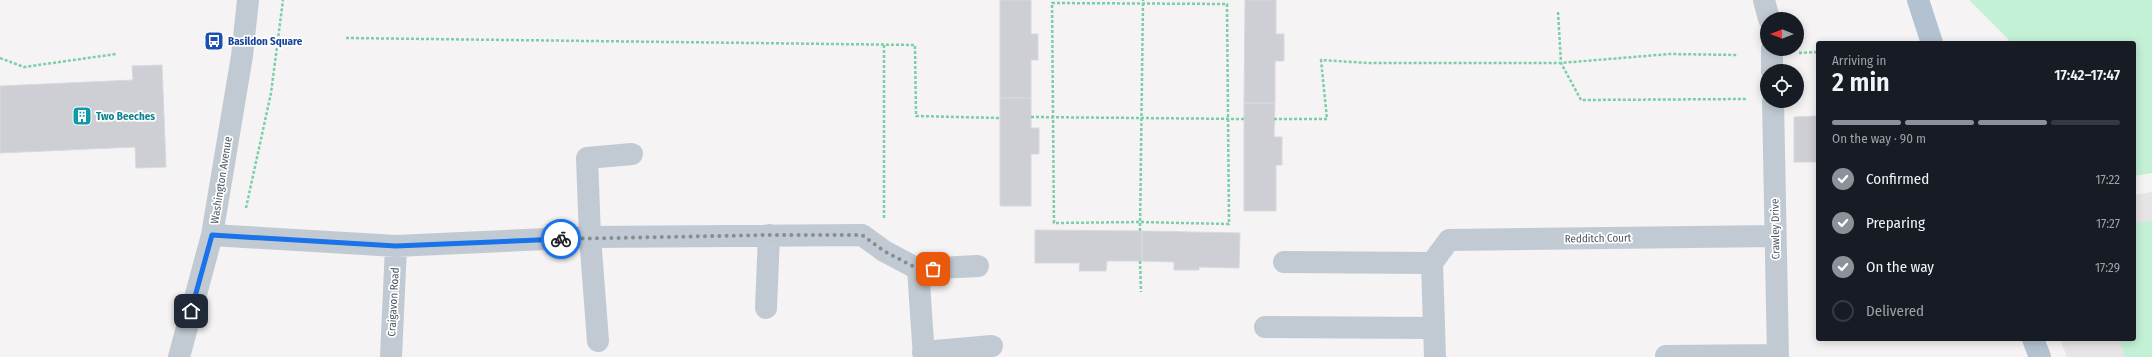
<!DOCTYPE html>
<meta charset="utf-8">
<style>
body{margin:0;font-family:"Fira Sans Condensed",sans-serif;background:#242831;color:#f1f3f6;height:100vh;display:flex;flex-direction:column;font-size:15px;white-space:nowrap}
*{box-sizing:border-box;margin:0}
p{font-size:13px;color:#9ea1a6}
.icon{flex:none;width:22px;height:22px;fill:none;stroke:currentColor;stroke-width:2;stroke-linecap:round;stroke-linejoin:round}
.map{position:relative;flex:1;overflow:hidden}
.drawer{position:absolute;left:1816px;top:41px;width:320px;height:300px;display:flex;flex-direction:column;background:#171b24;border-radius:4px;box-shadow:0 2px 10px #0003}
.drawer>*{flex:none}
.needle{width:26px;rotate:270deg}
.fabs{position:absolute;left:1760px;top:12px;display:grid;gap:8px}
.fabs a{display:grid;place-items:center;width:44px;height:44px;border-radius:50%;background:#171b24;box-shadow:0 2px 10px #0003;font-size:20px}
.pin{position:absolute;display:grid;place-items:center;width:34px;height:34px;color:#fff;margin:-17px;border-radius:8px;box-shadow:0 2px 6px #0006}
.courier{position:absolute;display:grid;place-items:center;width:40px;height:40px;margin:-20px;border:3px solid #1a73e8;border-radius:50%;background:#fff;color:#222;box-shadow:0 1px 5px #0007}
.head em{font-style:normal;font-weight:600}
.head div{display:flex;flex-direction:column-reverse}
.head{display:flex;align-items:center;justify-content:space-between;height:68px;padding:0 16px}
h1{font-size:26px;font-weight:600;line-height:30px}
.bar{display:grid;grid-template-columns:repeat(4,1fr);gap:6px 4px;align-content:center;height:48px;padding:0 16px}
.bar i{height:5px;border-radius:3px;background:#363941}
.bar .active{background:#8c9099}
.bar p{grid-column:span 4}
ol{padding:0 16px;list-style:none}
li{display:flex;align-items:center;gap:12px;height:44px}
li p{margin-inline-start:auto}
li .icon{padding:4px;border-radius:50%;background:#8c9099;color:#fff;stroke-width:4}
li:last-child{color:#9ea1a6}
li i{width:22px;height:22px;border:2px solid #363941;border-radius:50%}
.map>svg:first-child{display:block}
</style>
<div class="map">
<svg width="2152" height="357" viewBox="0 0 2152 357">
<rect width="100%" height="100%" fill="#f5f3f3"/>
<!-- education -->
<path fill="#e6e4e5" d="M2152 192V357H2067L2060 339H2134V195Z"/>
<!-- green -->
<path fill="#c3f1d5" d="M1969 0H2152V173L2134 176V43H2009L2008 39Z
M2152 220V357H2125L2119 339H2134V224Z"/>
<!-- building -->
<path fill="#cdcfd5" stroke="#d7d9de" d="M1000 0H1031V34H1038V60H1031V98H1000Z
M1245 0H1276V34H1284V61H1275V103H1244Z
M162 65 166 167 136 168 135 147 0 153V86L133 80 132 66Z
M1000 98H1031V128H1039V154H1031V206H1000Z
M1244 103H1275L1274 137H1282V165H1276V211H1244Z
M1818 116V162H1794V117Z
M1035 230 1142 231V261H1107L1106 271H1079L1080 263H1035Z
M1142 231 1240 233 1239 268 1199 267V270H1174V262L1142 261Z"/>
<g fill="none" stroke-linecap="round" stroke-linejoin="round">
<!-- path -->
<path stroke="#7ad0a6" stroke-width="2.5" stroke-dasharray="3 2" stroke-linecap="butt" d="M1052 3 1227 4 1229 224 1140 222 1054 223Z
M1558 12 1561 63 1581 100 1747 99
M346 38 915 45 916 116 1000 118
M884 45V218
M1799 53 1818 52
M0 58 24 67 116 54
M1031 117 1244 119
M1274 119H1327L1321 60 1368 63H1561L1669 54 1737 55
M246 208 271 93 283 0
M1140 231 1143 0
M1140 261 1141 292"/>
<!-- minor -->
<path stroke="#c1cad2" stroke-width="22" d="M1764 0 1769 19
M1772 49V71
M1773 101 1778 357
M212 235 396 246 590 237 862 235 884 251 918 269
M1284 262 1432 263 1449 240 1775 236
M1432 263 1435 357
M918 269 924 357
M918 269 978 266
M766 308 769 235
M1265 327 1434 328
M598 341 590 237 587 158 632 154
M923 352 992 346
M1666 356 1778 355
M179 357 212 235 242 56 248 0
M391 357 396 246"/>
<!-- major -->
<path stroke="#b3c2d1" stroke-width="22" d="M1918 0 1932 43
M2033 339 2040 357"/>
</g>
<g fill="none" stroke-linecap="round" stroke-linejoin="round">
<!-- done -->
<path stroke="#868d94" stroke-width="4" stroke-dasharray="0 7.2" d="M561 239 769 235H862L884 251 918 269H933"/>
<!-- route -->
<path stroke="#1a73e8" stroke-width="5" d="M191 311 212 235 396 246 561 239"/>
</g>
<!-- icons -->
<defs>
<symbol id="bus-square" viewBox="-11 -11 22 22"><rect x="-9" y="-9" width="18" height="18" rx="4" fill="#1a4fb4" stroke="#fff"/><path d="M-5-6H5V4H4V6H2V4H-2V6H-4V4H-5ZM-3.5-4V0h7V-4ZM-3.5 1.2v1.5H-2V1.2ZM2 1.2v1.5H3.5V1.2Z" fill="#fff"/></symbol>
<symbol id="building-square" viewBox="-11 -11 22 22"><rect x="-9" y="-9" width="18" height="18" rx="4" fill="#0f9aa8" stroke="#fff"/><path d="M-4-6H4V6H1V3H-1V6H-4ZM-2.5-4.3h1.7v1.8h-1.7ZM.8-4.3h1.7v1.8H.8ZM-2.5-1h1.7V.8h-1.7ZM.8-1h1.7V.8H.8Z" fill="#fff"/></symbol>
</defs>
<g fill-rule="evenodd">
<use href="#bus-square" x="203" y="30" width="22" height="22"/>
<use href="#building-square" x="71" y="105" width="22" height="22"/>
</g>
<g text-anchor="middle" stroke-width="3.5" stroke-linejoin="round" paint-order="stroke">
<!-- transit labels -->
<g font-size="11" font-weight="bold" fill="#164399" stroke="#fff" text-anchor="start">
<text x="228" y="45">Basildon Square</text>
</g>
<!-- culture labels -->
<g font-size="11" font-weight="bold" fill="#0d838f" stroke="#fff" text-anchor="start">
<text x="96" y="120">Two Beeches</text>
</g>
<!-- street labels -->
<g font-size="11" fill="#4a5661" stroke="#fff">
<text transform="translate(221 180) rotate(-81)" y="4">Washington Avenue</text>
<text transform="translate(1775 229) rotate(-91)" y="4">Crawley Drive</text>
<text transform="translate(1598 238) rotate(-1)" y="4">Redditch Court</text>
<text transform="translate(393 302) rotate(-87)" y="4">Craigavon Road</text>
</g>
</g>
</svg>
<div class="fabs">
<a><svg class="needle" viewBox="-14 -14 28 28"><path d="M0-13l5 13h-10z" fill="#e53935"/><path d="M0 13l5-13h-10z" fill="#9ea1a6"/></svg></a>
<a><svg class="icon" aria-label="locate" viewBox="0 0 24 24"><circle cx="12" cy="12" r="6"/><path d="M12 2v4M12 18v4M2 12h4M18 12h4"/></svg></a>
</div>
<div class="pin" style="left:933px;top:269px;background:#ea580c"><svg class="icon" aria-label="bag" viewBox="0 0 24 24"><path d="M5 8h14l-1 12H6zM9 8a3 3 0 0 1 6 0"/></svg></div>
<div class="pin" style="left:191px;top:311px;background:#1f2937"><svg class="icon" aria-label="home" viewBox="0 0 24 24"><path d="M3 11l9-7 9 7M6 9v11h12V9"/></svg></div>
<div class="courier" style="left:561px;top:239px"><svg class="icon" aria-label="bike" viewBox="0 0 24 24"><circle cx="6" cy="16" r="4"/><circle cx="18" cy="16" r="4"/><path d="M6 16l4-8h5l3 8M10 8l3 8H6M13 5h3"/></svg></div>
<section class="drawer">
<div class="head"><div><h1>2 min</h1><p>Arriving in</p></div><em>17:42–17:47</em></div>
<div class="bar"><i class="active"></i><i class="active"></i><i class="active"></i><i></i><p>On the way · 90 m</p></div>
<ol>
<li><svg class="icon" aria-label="check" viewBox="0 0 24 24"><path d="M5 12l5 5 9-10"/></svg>Confirmed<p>17:22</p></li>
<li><svg class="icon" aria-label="check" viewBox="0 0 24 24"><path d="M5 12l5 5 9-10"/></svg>Preparing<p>17:27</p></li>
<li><svg class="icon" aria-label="check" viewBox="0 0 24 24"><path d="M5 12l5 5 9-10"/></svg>On the way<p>17:29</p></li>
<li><i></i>Delivered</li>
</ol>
</section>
</div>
